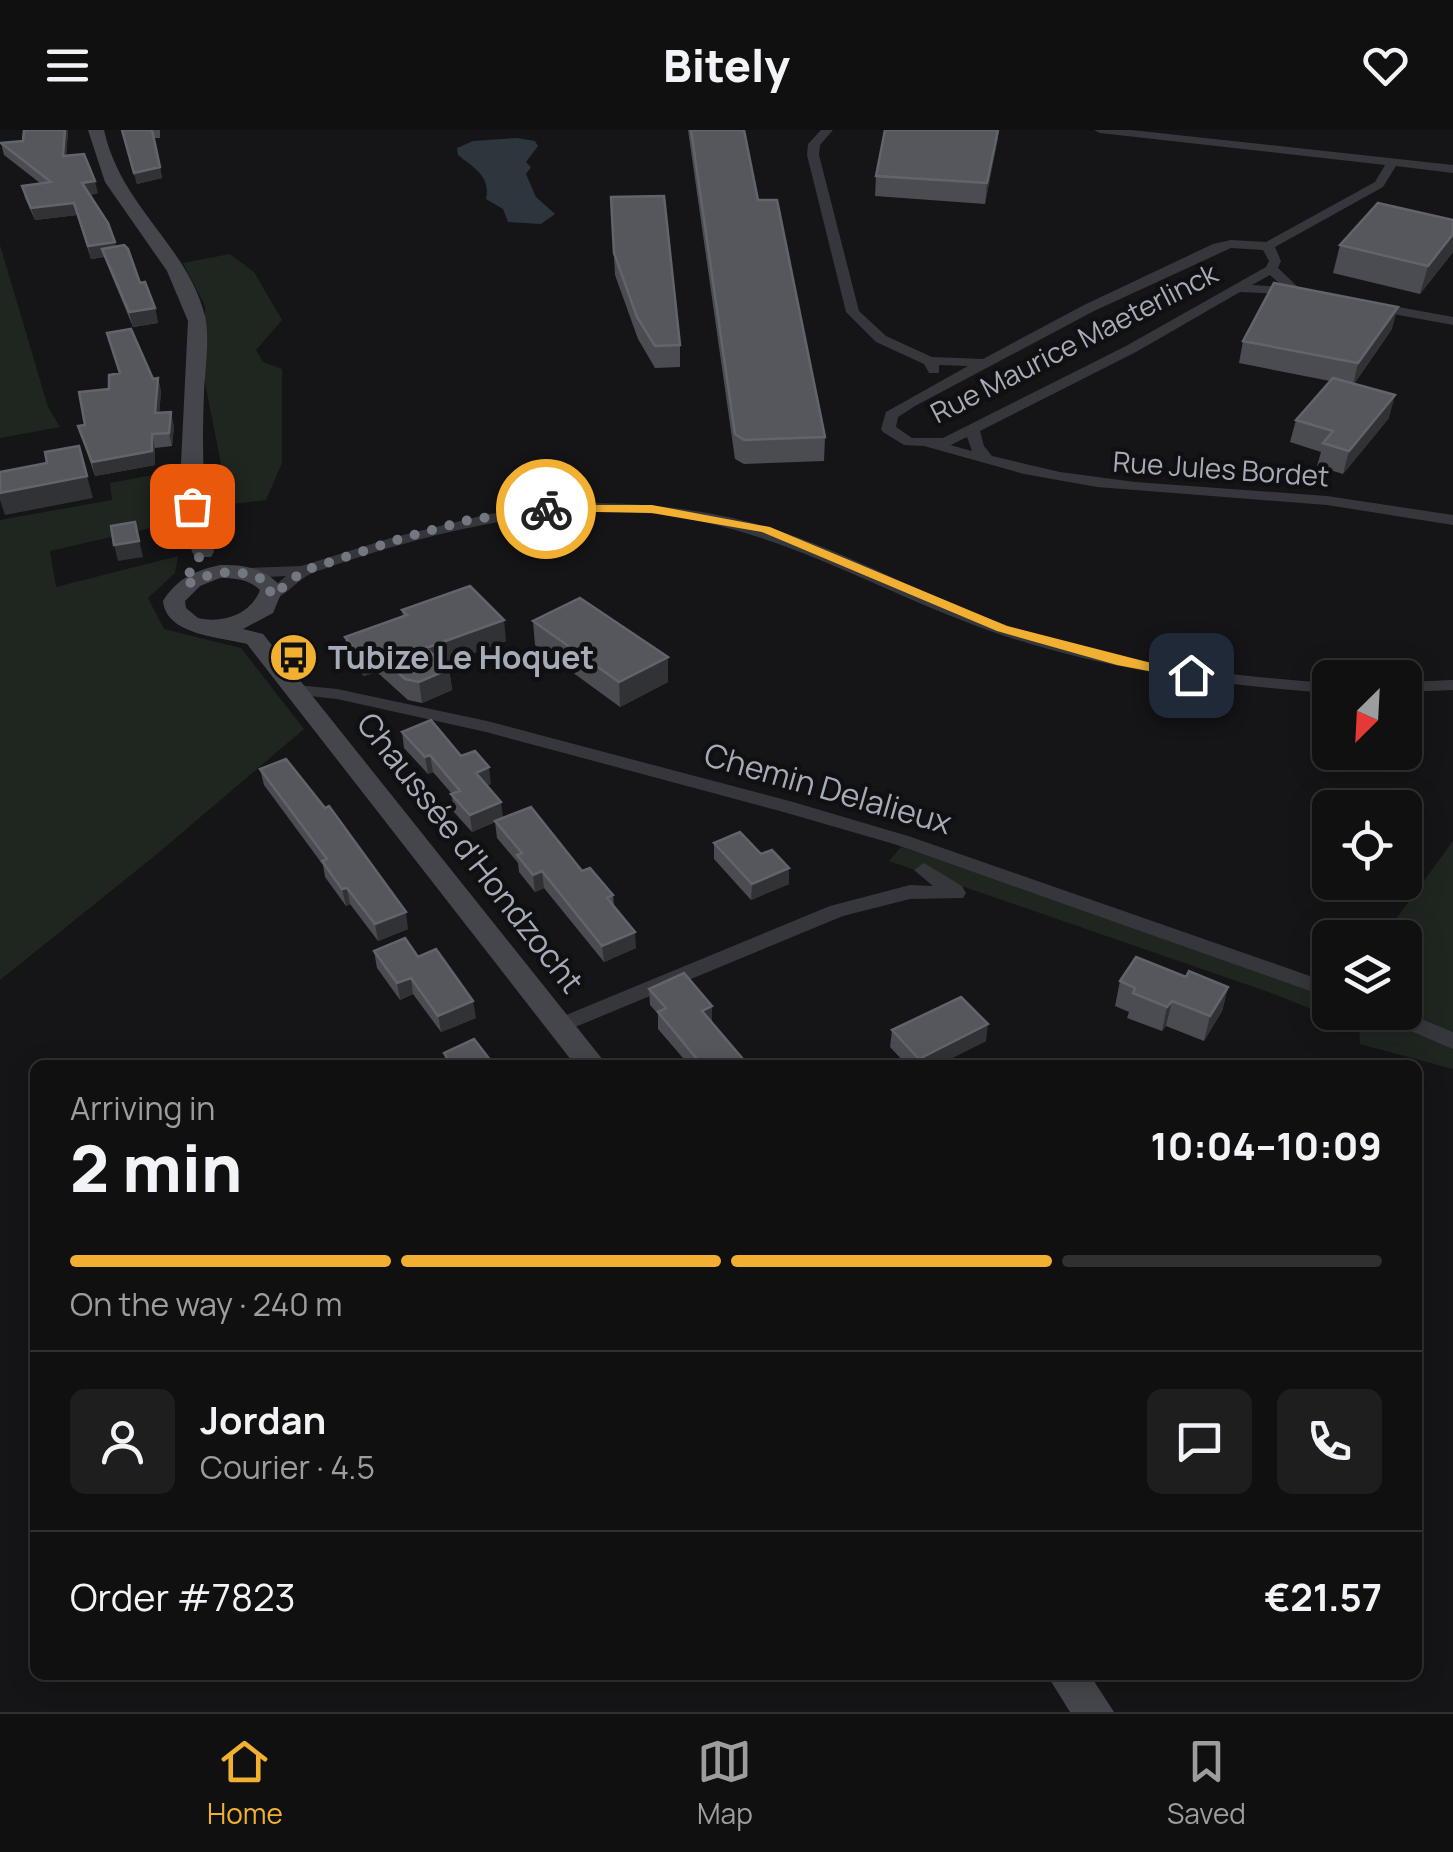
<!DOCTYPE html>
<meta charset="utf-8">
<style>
body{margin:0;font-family:Manrope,sans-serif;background:#1e1e1f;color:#f1f3f6;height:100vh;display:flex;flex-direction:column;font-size:38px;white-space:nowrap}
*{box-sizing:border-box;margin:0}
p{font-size:32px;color:#9c9d9f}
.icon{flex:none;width:55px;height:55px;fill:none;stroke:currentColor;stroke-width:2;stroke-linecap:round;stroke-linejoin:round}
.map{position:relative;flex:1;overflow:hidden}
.sheet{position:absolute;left:30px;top:930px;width:1392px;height:620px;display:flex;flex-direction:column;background:#101011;border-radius:15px;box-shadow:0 5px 25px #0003,0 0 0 2px #303031}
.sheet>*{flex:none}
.needle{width:65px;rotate:204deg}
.buttons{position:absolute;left:1312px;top:530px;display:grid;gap:20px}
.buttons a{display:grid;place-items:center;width:110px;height:110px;border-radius:15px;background:#101011;box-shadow:0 5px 25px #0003,0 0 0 2px #303031;font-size:50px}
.pin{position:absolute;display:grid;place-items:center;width:85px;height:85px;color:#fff;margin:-42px;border-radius:20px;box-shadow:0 5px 15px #0006}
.courier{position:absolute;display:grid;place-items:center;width:100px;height:100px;margin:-50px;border:8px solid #f1b032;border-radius:50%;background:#fff;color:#222;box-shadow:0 2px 12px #0007}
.head em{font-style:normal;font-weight:800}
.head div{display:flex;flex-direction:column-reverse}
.head{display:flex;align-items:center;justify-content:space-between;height:170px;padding:0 40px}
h1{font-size:65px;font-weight:800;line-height:75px}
.bar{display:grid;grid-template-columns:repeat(4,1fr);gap:15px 10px;align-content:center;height:120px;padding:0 40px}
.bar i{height:12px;border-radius:8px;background:#303031}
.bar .selected{background:#f1b032}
.bar p{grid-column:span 4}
.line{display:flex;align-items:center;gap:25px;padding:0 40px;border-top:2px solid #303031}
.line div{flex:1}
.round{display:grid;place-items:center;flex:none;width:105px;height:105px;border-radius:15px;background:#1e1e1f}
header{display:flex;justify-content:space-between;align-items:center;height:130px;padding:0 40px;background:#101011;font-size:45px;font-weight:800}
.dock{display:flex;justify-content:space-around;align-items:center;height:140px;border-top:2px solid #303031;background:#101011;font-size:28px;color:#9c9d9f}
.dock a{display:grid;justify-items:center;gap:5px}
.dock .selected{color:#f1b032}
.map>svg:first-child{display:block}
</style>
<header><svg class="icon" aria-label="menu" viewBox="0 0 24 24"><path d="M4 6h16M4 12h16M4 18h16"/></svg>Bitely<svg class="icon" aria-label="heart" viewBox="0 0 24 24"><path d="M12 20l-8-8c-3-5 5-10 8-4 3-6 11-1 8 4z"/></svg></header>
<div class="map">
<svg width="1453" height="1582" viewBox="0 0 1453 1582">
<rect width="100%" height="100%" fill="#151517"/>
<!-- green -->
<path fill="#1f2620" d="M0 115 48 277 60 297 0 308Z
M230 124 254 142 282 190 256 220 263 232 282 239V333L266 370 207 377 221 334 205 252V176L183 133Z
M174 341 172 393 50 421 56 457 178 426 175 443 148 468 164 499 241 518 304 599 157 724 0 850V390L112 370 110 353Z
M1453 711V902L1405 882V808H1382Z
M901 717 1330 865V882L1371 883 1453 917V939L1360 914 1359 898 1274 864 889 731Z"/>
<!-- water -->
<path fill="#2d363c" d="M517 8 535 11 538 16 526 32 531 37 526 44 536 67 555 84 541 94 508 92 503 79 486 69C491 46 474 38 458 25L457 18 473 11Z"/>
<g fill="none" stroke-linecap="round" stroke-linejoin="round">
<!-- street -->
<path fill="#36373c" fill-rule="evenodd" d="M821 0H833L820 15 819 25 859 181 886 206 932 227 983 229 1084 175 1213 114 1231 110 1266 112 1375 52 1385 35 1100 3 1094 0H1131L1453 35V43L1396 36 1383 57 1275 117 1281 131 1278 138 1300 159V165L1240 162 1136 222 980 301 984 316 992 326 1060 342 1135 352 1327 366 1453 385V395L1327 375 1097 357 1024 344 924 316 904 315 883 302 881 299 886 282 968 236 939 235V243H929L924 234 876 212 846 182 807 25 808 14ZM1231 118 1263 120 1269 131 1266 137 1126 216 943 308H912L896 297 898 287 915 276 1094 181ZM1270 145 1283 157 1252 155ZM967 307 972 321 950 315H951Z
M1371 172 1453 187V195L1366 179V173Z
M583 373C647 373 708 379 770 398 852 424 928 468 1009 496 1113 532 1221 545 1330 553V563C1217 555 1104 540 996 503 851 452 741 372 579 382 489 388 400 412 315 442 298 448 288 465 271 471L263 466 286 446 247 448 239 443 247 438 301 436 391 408 489 384Z
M1453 550V560L1405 562V552Z
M297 555 337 559 487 591 793 672 908 706 1330 853V868L894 714 780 681 486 602 337 569 291 564 288 560Z
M924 733 962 756 966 763 963 768 910 769 843 786 568 900H554L550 895 554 890 830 776 910 755 933 756 914 740Z
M1375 882H1405L1453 902V919L1378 887Z"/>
<!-- secondary -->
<path fill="#44464b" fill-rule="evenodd" d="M88 0H104C121 77 187 115 205 186 210 209 205 239 204 263 202 318 202 368 214 422L211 427H195L192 422 182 376 181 333 188 191 167 141 105 52Z
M220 435C246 434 267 439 283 459L273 483 243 499 263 504 607 935H575L247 514C220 507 166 505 163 471 178 448 194 441 220 435ZM220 448C236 448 248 449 260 460 251 484 223 494 198 488L186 478 185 471 200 456Z
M1047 1545H1090L1114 1582H1070Z"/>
</g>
<!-- wall -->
<path fill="#4b4c52" d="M24 0H68L66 26 98 63 90 65 116 116 155 178 158 193 133 197 104 127 91 129 77 85 35 90 25 68 22 56 40 53 4 25 1 13 23 11Z
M122 0H160V8H154L162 48 137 54Z
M688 0H744L758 70 825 307 824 331 744 334 735 329Z
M885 0H999L985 74 875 66 876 46Z
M611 67 680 215V237L655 238 638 209 615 145Z
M1453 90V122L1420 164 1333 143 1340 115Z
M1392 199 1354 254 1389 288 1343 344 1317 336 1321 322 1290 312 1296 290 1330 251 1239 233 1243 211Z
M107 203 153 249 158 248 161 262 159 283 174 296 172 316 155 318V335L95 346 78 296 85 295 119 243Z
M402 480 506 511 444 534 449 539 452 560 422 573 408 570 377 542 364 546 348 528 345 507 403 487Z
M533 491 668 552 620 577 535 515Z
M402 602 461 626 491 654 487 655 503 688 582 741 613 765 614 776 636 818 604 832 544 758 535 762 519 742 518 733 497 708 495 692 472 702 453 681 452 664 433 642 428 644 404 618Z
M260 639 408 799 378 811 350 774 346 776 325 747 323 735 264 655Z
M714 713 789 754 751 770 714 729Z
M374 821 418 827 476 888 441 902 413 864 400 870 377 838Z
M1186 847 1228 857 1222 881 1204 911 1166 896 1162 901 1127 888 1129 882 1115 876 1120 851Z
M649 859 712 893 748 935H689L658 899V884L650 875Z
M892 900 986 911 938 935H907L890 917Z
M444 923 494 935H446Z"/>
<!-- shaded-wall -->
<path fill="#313236" d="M65 0H68L66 38 63 26Z
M998 0V9L985 74 987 53Z
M160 37 162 48 137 54 134 43Z
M95 51 98 63 85 66 82 53Z
M74 73 77 85 35 90 31 78Z
M1453 104V122L1420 164 1428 136Z
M115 112 118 125 102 119 104 127 91 129 88 116Z
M1398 177 1392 199 1353 255 1358 233Z
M155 178 158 193 133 197 129 182Z
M158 248 161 262 158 297 155 283Z
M1395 265 1389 288 1343 344 1349 321Z
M171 282 174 296 172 316 169 303Z
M152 304 155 318V335L95 346 92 332Z
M87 346 93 368 5 385 0 370V363Z
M135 392 143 427 118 431 114 415Z
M504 490 506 511 429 539 426 518Z
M374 521 377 542 364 546 360 525Z
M668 527V552L620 577 619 552Z
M449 539 452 560 422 573 419 552Z
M430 625 433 642 428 644 425 627Z
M489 637 491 654 478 659 476 643Z
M501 672 503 688 472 702 470 685Z
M789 738V754L751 770 752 754Z
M542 741 544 758 535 762 533 745Z
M347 758 350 774 346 776 342 759Z
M406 782 408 799 378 811 375 794Z
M635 802 636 818 604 832 602 816Z
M411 848 413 864 400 870 397 853Z
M1228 857 1222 881 1204 911 1210 886Z
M473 871 476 888 441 902 438 886Z
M1172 871 1166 896 1162 901 1167 877Z
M712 876V893L702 881Z
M988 894 986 911 938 935H918L919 929Z"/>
<!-- building -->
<path fill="#55575d" stroke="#61646b" stroke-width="2.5" d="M24 0H65L63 26 84 24 95 51 82 53 108 93 115 112 88 116 74 73 31 78 22 56 51 52 1 13 23 11Z
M122 0H152L160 37 134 43Z
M691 0H744L758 70H777L825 307 744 310 735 304Z
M885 0H998L987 53 876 46Z
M664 66 680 215 655 216 637 187 614 123 611 67Z
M1378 73 1453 90V104L1428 136 1340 115Z
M124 115 128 119 140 153 145 152 155 178 129 182 102 119Z
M1274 153 1398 177 1358 233 1243 211Z
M131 199 153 249 158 248 155 283 171 282 169 303 152 304V321L92 332 78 296 85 295 79 262 109 259V245L120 243 107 203Z
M1333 248 1395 265 1349 321 1323 313 1333 301 1296 290Z
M79 316 87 346 0 363V342L47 333 45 322Z
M135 392 139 411 114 415 111 396Z
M470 456 504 490 426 518 449 539 419 552 405 549 374 521 360 525 345 507 407 485 402 480Z
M580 468 668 527 619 552 533 491Z
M431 590 461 626 475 621 489 637 476 643 501 672 470 685 451 664 460 661 430 625 425 627 402 602Z
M286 629 325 678 329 676 406 782 375 794 347 758 342 759 322 731 327 729 260 639Z
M531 677 582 741 590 738 613 765 607 768 635 802 602 816 542 741 533 745 517 725 522 723 495 691Z
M740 702 761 724 772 720 789 738 752 754 714 713Z
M405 808 418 827 436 819 473 871 438 886 411 848 397 853 374 821Z
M1136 827 1186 847 1189 841 1228 857 1210 886 1172 871 1167 877 1133 863 1135 858 1120 851Z
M684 843 712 876 702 881 748 935H702L658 882 666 878 649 859Z
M961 867 988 894 919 929 892 900Z
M474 909 494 935H452L444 923Z"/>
<!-- route -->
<path fill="#f1b032" d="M546 375H652L770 397 1007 496 1198 545 1191 549 1117 535 997 501 762 402 652 383 542 381 540 379Z"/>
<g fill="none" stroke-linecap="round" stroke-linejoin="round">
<!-- done -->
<path stroke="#73777f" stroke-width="10" stroke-dasharray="0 18" d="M192 376 203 422 191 438 186 455C212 441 239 437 266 451L272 466 303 441 403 408 469 390 546 379"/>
</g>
<!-- icons -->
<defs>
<symbol id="bus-disc" viewBox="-11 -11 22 22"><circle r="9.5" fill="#f1b032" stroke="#101012"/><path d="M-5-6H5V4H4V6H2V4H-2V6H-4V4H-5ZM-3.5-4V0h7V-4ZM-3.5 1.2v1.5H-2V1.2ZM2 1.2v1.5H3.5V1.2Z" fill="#111"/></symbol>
</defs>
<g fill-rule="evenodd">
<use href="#bus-disc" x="266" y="500" width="55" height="55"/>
</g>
<g text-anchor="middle" stroke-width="9" stroke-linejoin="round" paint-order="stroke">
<!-- far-street labels -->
<g font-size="28" fill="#a6acb7" stroke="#101012">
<text transform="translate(1074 213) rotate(-27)" y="10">Rue Maurice Maeterlinck</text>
<text transform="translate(1221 339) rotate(4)" y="10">Rue Jules Bordet</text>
</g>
<!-- poi labels -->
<g font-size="32" font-weight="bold" fill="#a6acb7" stroke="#101012" text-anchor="start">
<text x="328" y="539">Tubize Le Hoquet</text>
</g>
<!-- street labels -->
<g font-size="32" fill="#a6acb7" stroke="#101012">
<text transform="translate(828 659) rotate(16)" y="11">Chemin Delalieux</text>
<text transform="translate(470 723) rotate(52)" y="11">Chaussée d'Hondzocht</text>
</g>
</g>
</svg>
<div class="buttons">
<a><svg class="needle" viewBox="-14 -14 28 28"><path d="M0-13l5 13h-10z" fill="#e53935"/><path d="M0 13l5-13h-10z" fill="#9c9d9f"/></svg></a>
<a><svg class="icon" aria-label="locate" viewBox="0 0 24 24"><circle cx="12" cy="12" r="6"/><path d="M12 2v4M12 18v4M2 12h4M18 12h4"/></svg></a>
<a><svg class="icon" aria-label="layers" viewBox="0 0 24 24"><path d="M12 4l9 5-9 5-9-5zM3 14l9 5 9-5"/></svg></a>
</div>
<div class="pin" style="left:192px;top:376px;background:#ea580c"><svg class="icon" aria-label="bag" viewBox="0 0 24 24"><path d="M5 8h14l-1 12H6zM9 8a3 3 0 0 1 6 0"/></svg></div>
<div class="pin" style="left:1191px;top:545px;background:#1f2937"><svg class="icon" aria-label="home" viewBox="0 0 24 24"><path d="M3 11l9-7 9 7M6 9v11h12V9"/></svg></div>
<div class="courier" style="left:546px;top:379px"><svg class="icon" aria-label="bike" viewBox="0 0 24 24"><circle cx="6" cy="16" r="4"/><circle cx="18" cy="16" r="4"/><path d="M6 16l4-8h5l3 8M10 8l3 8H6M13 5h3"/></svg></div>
<section class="sheet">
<div class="head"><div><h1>2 min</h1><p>Arriving in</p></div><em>10:04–10:09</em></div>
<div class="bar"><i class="selected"></i><i class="selected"></i><i class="selected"></i><i></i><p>On the way · 240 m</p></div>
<div class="line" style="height:180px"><a class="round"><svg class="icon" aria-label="person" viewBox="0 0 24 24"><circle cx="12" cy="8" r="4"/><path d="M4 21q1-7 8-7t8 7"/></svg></a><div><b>Jordan</b><p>Courier · 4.5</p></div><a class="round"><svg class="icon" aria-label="chat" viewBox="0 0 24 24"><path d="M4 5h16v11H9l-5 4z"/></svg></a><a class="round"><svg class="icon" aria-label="phone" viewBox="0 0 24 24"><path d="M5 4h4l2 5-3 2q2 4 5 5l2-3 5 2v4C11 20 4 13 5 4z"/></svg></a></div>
<div class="line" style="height:130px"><div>Order #7823</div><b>€21.57</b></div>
</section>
</div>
<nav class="dock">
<a class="selected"><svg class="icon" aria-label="home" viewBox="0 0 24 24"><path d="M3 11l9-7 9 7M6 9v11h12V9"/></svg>Home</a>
<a><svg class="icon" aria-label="map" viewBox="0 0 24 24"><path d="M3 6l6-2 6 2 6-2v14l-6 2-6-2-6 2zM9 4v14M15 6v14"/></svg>Map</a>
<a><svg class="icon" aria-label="saved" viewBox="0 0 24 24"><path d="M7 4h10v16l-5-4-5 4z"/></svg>Saved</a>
</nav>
